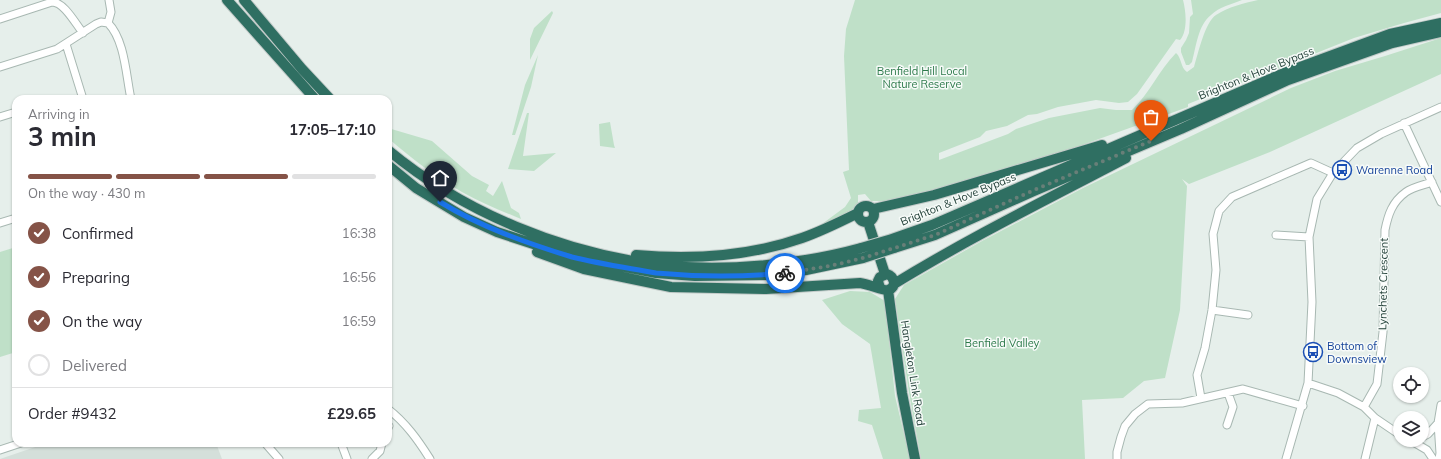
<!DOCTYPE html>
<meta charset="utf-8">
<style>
body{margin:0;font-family:Mulish,sans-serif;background:#f2f2f3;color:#2b2b33;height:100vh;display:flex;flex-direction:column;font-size:15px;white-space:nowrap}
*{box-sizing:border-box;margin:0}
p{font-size:13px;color:#7c7c81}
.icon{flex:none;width:22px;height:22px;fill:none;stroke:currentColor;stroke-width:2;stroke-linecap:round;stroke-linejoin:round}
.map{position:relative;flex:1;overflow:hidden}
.drawer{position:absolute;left:12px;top:95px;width:380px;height:352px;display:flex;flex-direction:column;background:#fff;border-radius:12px;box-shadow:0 1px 3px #0004}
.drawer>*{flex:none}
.fabs{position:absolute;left:1393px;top:367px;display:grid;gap:8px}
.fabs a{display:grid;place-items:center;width:36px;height:36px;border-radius:50%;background:#fff;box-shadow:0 1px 3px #0004;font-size:20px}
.pin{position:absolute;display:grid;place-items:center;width:34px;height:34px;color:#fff;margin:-41px -17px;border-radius:50% 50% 50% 0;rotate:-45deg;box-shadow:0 0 4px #0007}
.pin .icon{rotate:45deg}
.courier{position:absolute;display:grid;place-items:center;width:40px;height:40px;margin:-20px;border:3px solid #1a73e8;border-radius:50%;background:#fff;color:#222;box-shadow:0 1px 5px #0007}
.headline em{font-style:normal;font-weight:700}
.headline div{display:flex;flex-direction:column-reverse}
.headline{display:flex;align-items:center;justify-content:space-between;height:68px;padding:0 16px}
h1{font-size:26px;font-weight:700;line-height:30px}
.bar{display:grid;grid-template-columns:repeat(4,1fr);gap:6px 4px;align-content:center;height:48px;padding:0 16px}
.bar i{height:5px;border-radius:3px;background:#e1e1e2}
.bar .on{background:#855347}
.bar p{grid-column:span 4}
.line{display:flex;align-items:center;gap:10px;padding:0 16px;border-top:1px solid #e1e1e2}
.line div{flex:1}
ol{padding:0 16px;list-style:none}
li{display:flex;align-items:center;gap:12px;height:44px}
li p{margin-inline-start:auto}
li .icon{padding:4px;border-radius:50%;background:#855347;color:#fff;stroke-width:4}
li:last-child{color:#7c7c81}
li i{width:22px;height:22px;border:2px solid #e1e1e2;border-radius:50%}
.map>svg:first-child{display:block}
</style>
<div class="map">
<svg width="1441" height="459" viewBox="0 0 1441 459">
<rect width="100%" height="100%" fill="#e6efeb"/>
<!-- built -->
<path fill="#d4dfda" d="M47 443H216L222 459H0Z"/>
<!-- green -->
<path fill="#bfe0c8" d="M855 0H1183C1186 11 1188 31 1180 40L1176 39 1137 94 1128 102 1119 103 1096 100 1058 107 1037 114 1028 115 1007 126 986 131 980 137 939 153V160L1008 134 1016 129 1049 118 1100 108 1116 110H1132C1150 93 1159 70 1176 53 1182 58 1180 67 1187 72L1194 67C1198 54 1205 22 1216 15 1228 7 1244 3 1258 0H1441V13L1404 23 1354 38 1188 104V107L1085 144 1053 158 955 186 885 201H871L865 194 858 195V205L850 214 824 228 822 224 845 207 851 198 843 172 849 170 844 56 846 29Z
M1191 0H1242C1232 4 1219 7 1211 15 1198 25 1196 47 1192 62L1189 65H1186L1181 52V48L1186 40 1189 33 1190 17 1193 14Z
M552 11 553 13 530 60V39L534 28Z
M1441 38V74L1270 152 1189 184 1182 179 1187 186 1180 310 1165 378 1144 381 1123 398 1082 400 1085 459H921L909 393 895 299 904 285 982 241 1083 188 1291 88 1335 71 1385 56Z
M538 55 531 87 515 135H512L525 85Z
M527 113H529L523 156 556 153 534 171 508 169Z
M610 122 614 145 615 148 600 146 599 124Z
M388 128 432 141 472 176 489 185 486 191 493 196 502 181 511 208 519 213 521 219C502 211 481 203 462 192 436 177 411 158 388 138Z
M16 247V352L0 357V252Z
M850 291 870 292 885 301 895 396 910 459H883L872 425 858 421 859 410 881 408 870 344 842 324 822 300Z"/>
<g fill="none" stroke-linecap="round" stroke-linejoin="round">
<defs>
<path id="minor" d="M0 19 52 2C64 2 75 23 83 33
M108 23 111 12 109 0
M66 44 83 99
M0 67 57 49 96 24 101 22 108 23C125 40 126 76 131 99
M0 117 16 112
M1404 123 1441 202
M0 223 16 218
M1276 235 1309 237
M1212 310 1248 315
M1308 383 1338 393 1364 407 1375 418 1400 435
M1201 398 1197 375 1205 348 1212 310 1216 270 1213 234 1219 211 1232 197 1311 163 1333 173
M1364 407 1377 384 1383 332 1385 230C1388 215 1392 202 1406 192 1413 187 1424 185 1432 182
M388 409C406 423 418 440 430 459
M1227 425 1233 407 1228 393
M388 428 389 426
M1422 437 1428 434 1438 423
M1410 440 1427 450 1433 459
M265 443 279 459
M341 443 347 459
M0 450 21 443
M372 459 380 451 382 443
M1117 459V452L1121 437 1125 426 1135 414 1148 404 1182 403 1243 389 1303 406
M1286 459 1308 383 1312 302 1309 237 1317 199 1333 173 1357 148 1381 134 1441 107
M1365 459 1375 418
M1439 459 1440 453 1438 423 1441 405"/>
<path id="highway" d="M227 0 315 99
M244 0 302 69 330 99
M388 150C464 213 562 253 660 265 725 272 799 265 861 248
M388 165 416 188 464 217 497 232 573 257 656 273 695 276 767 275 806 270 863 258
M858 214a8 8 0 1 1 16 0a8 8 0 1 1-16 0Z
M873 209 934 195 1102 145
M868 222 885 274
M892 239 932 225 1284 73 1390 34 1441 23
M894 248 935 235 1034 191 1181 129 1288 80 1392 43 1441 32
M537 252 584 269 671 287 766 289 860 283C868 284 885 291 888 290 898 287 894 276 887 274L880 277 878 281 880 288
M636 255C693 260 748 257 802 238 822 231 840 222 858 213
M894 284C969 238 1048 199 1126 158
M888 290 902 393 915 459"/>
</defs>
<!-- minor casing -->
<use href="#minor" stroke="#a8b8b2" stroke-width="9"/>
<!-- highway casing -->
<use href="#highway" stroke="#c2cac8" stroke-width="12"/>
<!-- minor -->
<use href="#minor" stroke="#fff" stroke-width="7"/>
<!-- highway -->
<use href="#highway" stroke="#2f6f62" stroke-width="10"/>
<defs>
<path id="highway-bridge" d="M861 248 892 239
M863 258 894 248"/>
</defs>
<!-- highway-bridge casing -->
<use href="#highway-bridge" stroke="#c2cac8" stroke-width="12" stroke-linecap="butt"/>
<!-- highway-bridge -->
<use href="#highway-bridge" stroke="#2f6f62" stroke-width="10"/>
</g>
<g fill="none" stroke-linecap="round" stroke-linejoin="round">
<!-- done -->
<path stroke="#687f78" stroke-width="4" stroke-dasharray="0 7.2" d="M785 273 830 266 863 258 935 235 1034 190 1151 141"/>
<!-- route -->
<path stroke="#1a73e8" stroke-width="5" d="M440 202C481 227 526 243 572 257 600 264 629 268 656 273 699 277 742 277 785 273"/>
</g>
<!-- icons -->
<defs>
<symbol id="bus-ring" viewBox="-11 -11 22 22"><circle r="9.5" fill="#f7fbf9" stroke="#1a4fb4" stroke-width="1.5"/><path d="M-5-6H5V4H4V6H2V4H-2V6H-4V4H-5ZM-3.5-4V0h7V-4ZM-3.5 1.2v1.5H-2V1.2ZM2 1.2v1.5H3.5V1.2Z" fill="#1a4fb4"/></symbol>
</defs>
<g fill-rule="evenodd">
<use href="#bus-ring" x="1331" y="159" width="22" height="22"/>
<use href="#bus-ring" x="1302" y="341" width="22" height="22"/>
</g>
<g text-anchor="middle" stroke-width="3" stroke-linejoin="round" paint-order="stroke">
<!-- park labels -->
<g font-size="11" fill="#2d7a4b" stroke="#f7fbf9">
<text x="922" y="75">Benfield Hill Local<tspan x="922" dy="13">Nature Reserve</tspan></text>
<text x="1002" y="347">Benfield Valley</text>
</g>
<!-- street labels -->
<g font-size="11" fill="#24423a" stroke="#f7fbf9">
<text transform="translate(1256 73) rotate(-22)" y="4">Brighton &amp; Hove Bypass</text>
<text transform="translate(958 199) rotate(-22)" y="4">Brighton &amp; Hove Bypass</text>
<text transform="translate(1383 284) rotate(-89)" y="4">Lynchets Crescent</text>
<text transform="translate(913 373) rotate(81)" y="4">Hangleton Link Road</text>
</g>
<!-- transit labels -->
<g font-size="11" fill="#164399" stroke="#f7fbf9" text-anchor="start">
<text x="1356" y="174">Warenne Road</text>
<text x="1327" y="350">Bottom of<tspan x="1327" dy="13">Downsview</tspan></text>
</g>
</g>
</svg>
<div class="fabs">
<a><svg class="icon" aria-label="locate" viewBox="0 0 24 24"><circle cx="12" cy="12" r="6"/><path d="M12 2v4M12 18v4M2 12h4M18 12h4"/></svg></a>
<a><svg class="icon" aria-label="layers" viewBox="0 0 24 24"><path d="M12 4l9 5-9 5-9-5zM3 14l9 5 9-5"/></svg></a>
</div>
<div class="pin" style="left:1151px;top:141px;background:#ea580c"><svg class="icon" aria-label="bag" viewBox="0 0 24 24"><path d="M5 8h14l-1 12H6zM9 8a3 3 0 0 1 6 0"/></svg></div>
<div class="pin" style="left:440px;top:202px;background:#1f2937"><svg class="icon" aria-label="home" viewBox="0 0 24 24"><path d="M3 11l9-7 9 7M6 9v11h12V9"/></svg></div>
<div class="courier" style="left:785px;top:273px"><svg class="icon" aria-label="bike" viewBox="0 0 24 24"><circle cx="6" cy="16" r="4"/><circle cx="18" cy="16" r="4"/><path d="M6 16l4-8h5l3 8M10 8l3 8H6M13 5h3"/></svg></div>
<section class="drawer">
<div class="headline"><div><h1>3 min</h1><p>Arriving in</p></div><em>17:05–17:10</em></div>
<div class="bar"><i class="on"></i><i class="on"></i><i class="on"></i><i></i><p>On the way · 430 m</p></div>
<ol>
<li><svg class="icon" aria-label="check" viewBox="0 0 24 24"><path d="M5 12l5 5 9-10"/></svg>Confirmed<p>16:38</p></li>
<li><svg class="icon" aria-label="check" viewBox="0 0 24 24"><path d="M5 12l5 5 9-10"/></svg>Preparing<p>16:56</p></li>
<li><svg class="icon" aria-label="check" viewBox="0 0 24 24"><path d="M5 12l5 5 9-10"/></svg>On the way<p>16:59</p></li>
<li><i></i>Delivered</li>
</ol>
<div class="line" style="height:52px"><div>Order #9432</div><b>£29.65</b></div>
</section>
</div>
